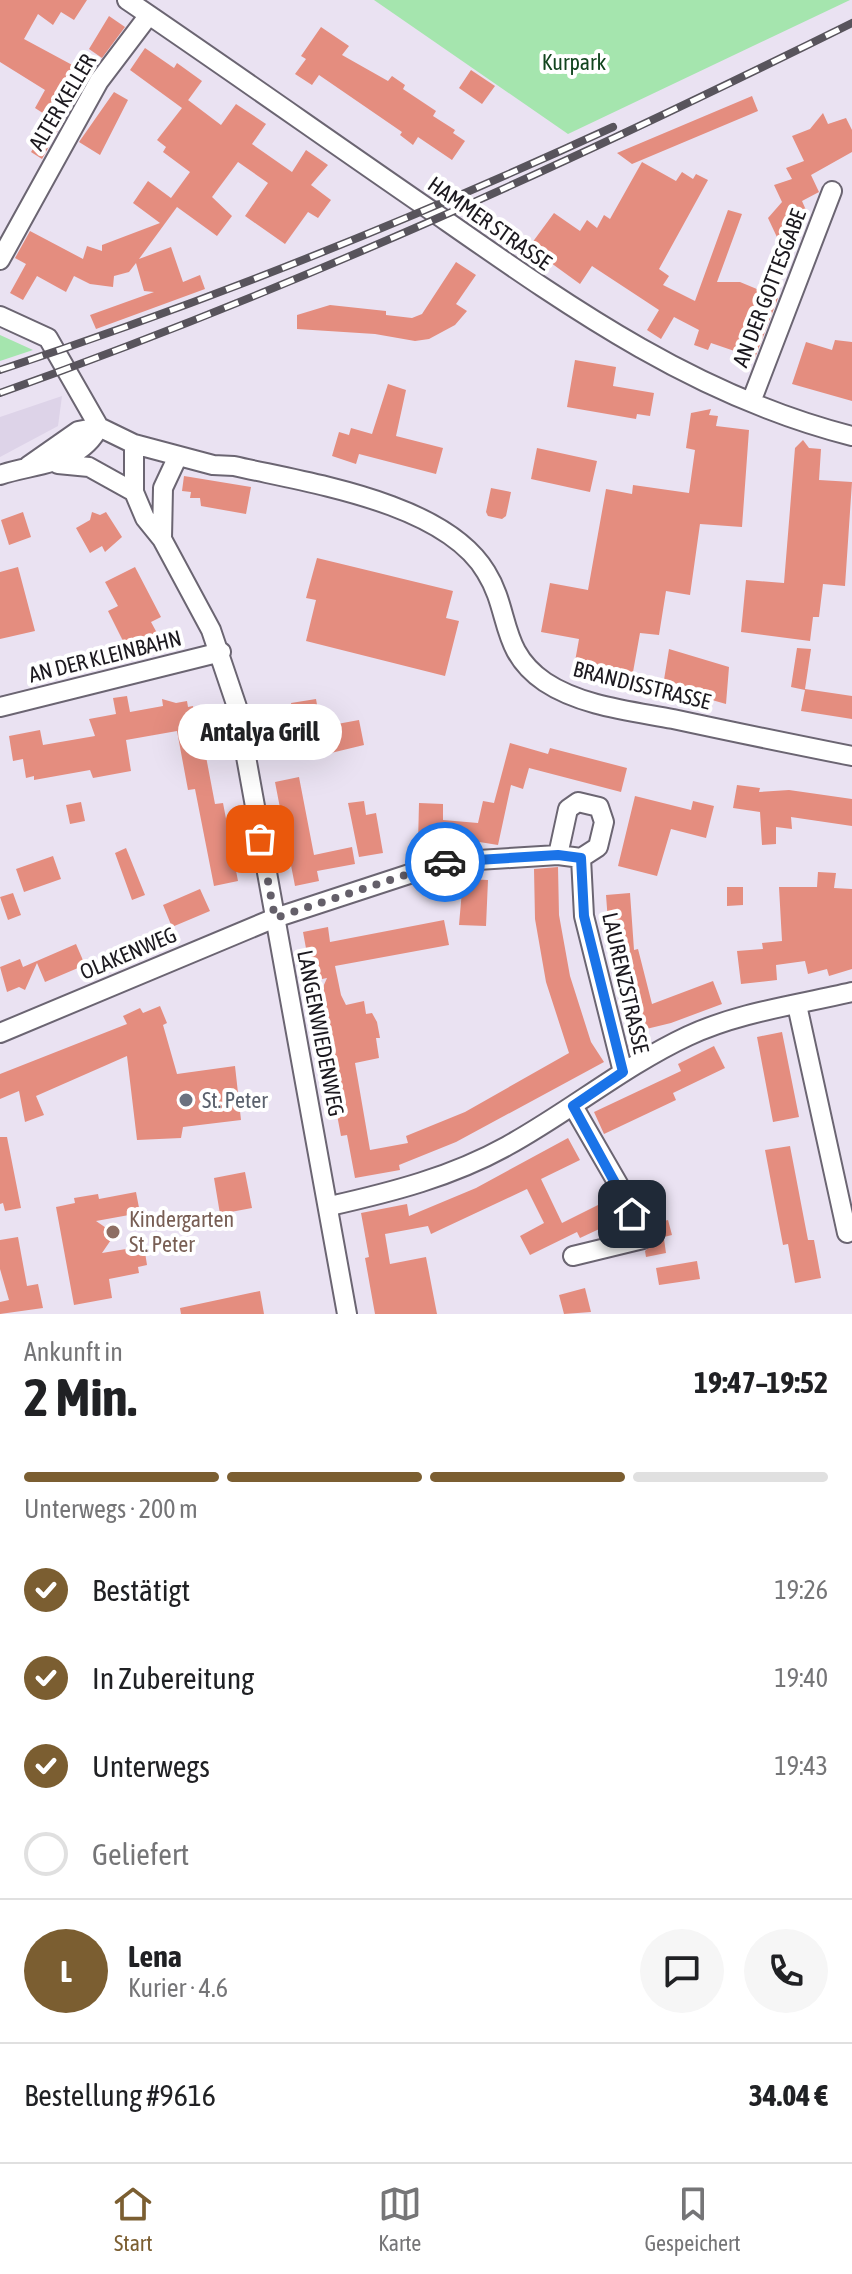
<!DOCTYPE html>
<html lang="de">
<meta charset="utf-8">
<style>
body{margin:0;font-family:"Asap Condensed",sans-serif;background:#f6f6f6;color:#202124;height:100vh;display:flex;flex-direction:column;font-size:30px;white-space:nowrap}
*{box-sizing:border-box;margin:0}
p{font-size:26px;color:#757577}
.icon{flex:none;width:44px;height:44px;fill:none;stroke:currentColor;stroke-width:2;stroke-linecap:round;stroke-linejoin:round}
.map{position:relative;height:1314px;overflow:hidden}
.side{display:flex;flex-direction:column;background:#fff;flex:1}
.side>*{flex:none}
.pin{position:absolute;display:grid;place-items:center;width:68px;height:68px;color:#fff;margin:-34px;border-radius:16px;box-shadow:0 4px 12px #0006}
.courier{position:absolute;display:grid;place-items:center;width:80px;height:80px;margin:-40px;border:6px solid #1a73e8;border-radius:50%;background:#fff;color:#222;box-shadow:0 2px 10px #0007}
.bubble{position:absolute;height:56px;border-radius:28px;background:#fff;box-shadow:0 8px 32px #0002;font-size:26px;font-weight:700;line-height:56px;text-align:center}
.summary em{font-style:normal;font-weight:700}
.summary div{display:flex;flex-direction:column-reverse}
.summary{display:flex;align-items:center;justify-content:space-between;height:136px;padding:0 24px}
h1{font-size:52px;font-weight:700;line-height:60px}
.bar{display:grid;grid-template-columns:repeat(4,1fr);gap:12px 8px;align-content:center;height:96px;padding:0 24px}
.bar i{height:10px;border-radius:6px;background:#e0e0e0}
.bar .selected{background:#7b5e31}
.bar p{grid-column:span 4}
.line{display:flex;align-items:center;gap:20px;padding:0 24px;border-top:2px solid #e0e0e0}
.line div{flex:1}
.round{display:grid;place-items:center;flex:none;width:84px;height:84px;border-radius:42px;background:#f6f6f6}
ol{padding:0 24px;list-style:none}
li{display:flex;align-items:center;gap:24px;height:88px}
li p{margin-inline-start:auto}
li .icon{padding:8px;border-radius:50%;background:#7b5e31;color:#fff;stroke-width:4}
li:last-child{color:#757577}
li i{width:44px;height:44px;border:4px solid #e0e0e0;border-radius:50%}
.tabs{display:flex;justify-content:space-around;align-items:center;height:112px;border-top:2px solid #e0e0e0;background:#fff;font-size:22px;color:#757577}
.tabs a{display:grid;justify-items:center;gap:4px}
.tabs .selected{color:#7b5e31}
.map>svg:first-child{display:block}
</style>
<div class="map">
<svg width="852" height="1314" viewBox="0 0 852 1314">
<rect width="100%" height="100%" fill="#eae2f2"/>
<!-- commercial -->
<path fill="#ddd3e8" d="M62 396 58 426 0 457V417Z"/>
<!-- green -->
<path fill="#a5e5ae" d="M374 0H850L568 134Z
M0 335 33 350 0 361Z"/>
<!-- building -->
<path fill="#e48d7f" d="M0 0H87L74 20 61 12 53 25 38 14 24 39 89 74 42 159 31 152 52 119 35 108 45 90 0 62Z
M109 16 125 27 102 58 89 49Z
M321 27 349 46 342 55 388 81 392 76 405 85 403 89 436 111 433 116 455 130 453 133 465 141 452 160 418 137 413 145 400 135 402 132 319 75 312 85 295 74 306 59 301 56Z
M145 48 174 68 177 63 202 81 186 103 188 100 221 125 236 104 266 124 252 144 292 172 306 150 328 165 311 185 331 200 318 218 308 212 285 244 245 216 268 183 238 162 212 197 232 216 217 236 177 207 139 259 171 247 183 282 200 275 205 289 96 329 90 315 154 292 144 291 136 263 129 272 114 276 113 287 90 284 74 276 66 292 37 276 23 300 10 293 26 264 15 258 30 231 83 259 87 246 102 251V245L160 223 133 203 148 181 171 198 190 172 163 152 166 147 157 140 182 108 130 70Z
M471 70 495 86 482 104 459 88Z
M114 92 128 100 100 155 79 142Z
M752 96 758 111 632 164 617 153Z
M823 113 828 124 846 118 852 130V152L811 175 819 192 802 201 809 217 792 225 800 241 783 250 768 218 782 202 774 185 792 179 786 168 804 161 792 136 810 129Z
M642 162 676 181 682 172 693 179 696 174 708 180 659 269 669 276 663 285 695 301 728 210 742 214 717 282H740L778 298 755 358 711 343 708 350 694 345 699 330 674 317 661 339 647 330 659 310 592 266 580 284 529 247 554 213 580 231 587 220 597 228 604 215 610 219Z
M456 262 476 275 456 304 467 311 455 325 429 339 415 341 375 334 297 329V315L330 305 386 311V315L412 318 422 314Z
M835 340 852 342V401L792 384 806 342 832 350Z
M575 360 616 367 613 386 654 393 650 416 637 414 636 419 567 407Z
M388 384 406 390 396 436 443 448 436 474 359 454 356 464 332 456 339 432 349 435 351 428 372 434Z
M711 409 709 415 718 416 716 426 749 430 742 527 700 524 690 595 666 591 659 635 640 633 633 672 593 665 592 670 574 667 579 639 541 632 550 583 588 590 606 489 632 494 633 485 689 493 695 450 686 448 691 413Z
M803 440 809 448 821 449 819 480 852 482 845 586 823 584 819 617H813L810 641 741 632 746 580 784 583 795 448Z
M537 448 597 461 590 492 531 479Z
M184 476 251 487 246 514 201 506 200 498H190L191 492 182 491Z
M491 488 511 492 506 516 502 519 488 516 486 512Z
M23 512 31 537 9 545 1 520Z
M92 512 100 515 106 512 122 537 105 552 102 546 90 553 76 528 90 520Z
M317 558 453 591 446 618 459 621 445 676 306 641 316 600 306 598Z
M18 567 35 631 0 639V572Z
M135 567 161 617 151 622 157 633 139 642 136 637 124 643 108 611 118 606 105 582Z
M797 648 811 649 805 689 852 696V719L801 711 805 690 791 687Z
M669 649 729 667 726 704 663 686Z
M127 696 130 712 163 706 162 699 176 703 187 701 188 707 193 706 195 719 191 720 196 747 204 746 215 804 223 803 238 881 214 886 195 789 188 790 177 731 126 740 131 771 93 778 90 770 34 780V776L26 778 23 759 13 761 9 736 40 730 43 745 95 736 89 719 116 714 113 698Z
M316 699 321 727 359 720 364 745 302 760 291 703Z
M510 743 548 754 550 748 627 768 621 792 529 768 523 789 511 785 498 845 442 836V844L418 843 419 803 443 804V820L478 823 483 801 494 803Z
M299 777 314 855 352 847 355 864 317 871 319 881 295 886 275 782Z
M737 785 760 788 759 792 789 790 852 799V826L791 817 792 829 776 827V844L762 845 760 812 733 808Z
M635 796 691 810 693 801 714 806 706 838 671 829 657 876 618 866Z
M364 801 366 815 376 813 383 853 359 857 348 803Z
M81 802 85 821 70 824 66 805Z
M126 848 145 895 132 900 115 853Z
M53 856 61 879 24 892 16 869Z
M558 867 559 915 570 976 591 1042 604 1062 456 1142 399 1165 400 1170 355 1178 347 1135 341 1136 316 1003 327 978 312 981 303 932 328 927 330 942 444 920 449 945 335 966 341 995 346 1005 364 1001 366 1014 372 1013 377 1022 380 1038H376L379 1058 355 1063 370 1150 408 1143 406 1136 465 1112 569 1053 546 982 535 919 534 869Z
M818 872 836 873 834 888 852 889V969L829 976 827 969 808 974 805 961 776 965 777 980 741 984 737 951 763 949 762 943 782 941 779 887H817Z
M463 879 488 880 486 926 459 925Z
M727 887H743V905L727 906Z
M200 889 210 911 172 927 163 905Z
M13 893 21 915 8 920 0 897Z
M630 893 634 950 638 949 652 1004 713 981 722 1004 671 1023 634 1032 609 935 606 895Z
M76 944 85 965 45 982 37 963 25 990 19 987 7 992 0 967 20 959 23 967Z
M160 1006 167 1023 163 1025 177 1074 235 1066 241 1120 183 1127 181 1138 137 1140 127 1056 36 1096 44 1115 25 1122 19 1091 0 1099V1074L127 1024 123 1016 140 1008 143 1013Z
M782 1032 799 1117 773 1122 757 1037Z
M714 1046 725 1068 673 1093 676 1100 604 1134 594 1112 681 1071 678 1064Z
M0 1137H7L21 1208 5 1211 3 1203 0 1204Z
M568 1138 580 1160 541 1179 562 1223 600 1204 610 1224 580 1238 577 1232 530 1255 520 1236 544 1223 527 1189 431 1234 428 1226 385 1234 390 1264 426 1257 437 1314H375L365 1258 369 1257 361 1213 407 1204 409 1216 476 1188Z
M790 1146 808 1240H814L821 1278 795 1283 788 1244 783 1245 765 1150Z
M245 1172 252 1208 220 1214 214 1178Z
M136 1192 140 1213 96 1221 115 1234 102 1253 144 1246 147 1265 138 1267 139 1273 109 1279 112 1298 74 1305 56 1207 75 1203 74 1198 98 1194 99 1199Z
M668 1220 672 1235 656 1239 652 1224Z
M18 1237 27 1286 38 1284 43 1308 0 1314V1302L9 1300 0 1269V1240Z
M664 1239 666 1253 646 1257 645 1251 655 1241Z
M697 1261 700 1279 659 1285 656 1268Z
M585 1288 591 1312 564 1314 559 1295Z
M260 1291 264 1314H181L180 1308Z"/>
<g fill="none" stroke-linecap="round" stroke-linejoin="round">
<defs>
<path id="street" d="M127 0C233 72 337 146 442 218 571 308 697 397 852 436
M0 260 99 81 149 15
M0 316 48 338 99 427 134 444 213 465 234 466C308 483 444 502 486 572 511 612 499 651 545 682 581 706 631 711 673 719 733 732 792 744 852 756
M751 402 832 191
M134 444V492L145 518 162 539 211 630 237 707 347 1314
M58 464 89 467 134 492
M28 466 78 431 99 427
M0 475C36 463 80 465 99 427
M162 539 163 488 178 456
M0 707 221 652
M581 858 584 916 623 1072
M797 1005 847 1233
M0 1033 275 918 446 862 558 855 581 858 598 847 604 822 599 807 578 802 568 809 558 855
M573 1106 621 1189 643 1239 573 1256
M330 1206C392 1192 451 1177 507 1146 569 1112 624 1066 688 1036 739 1012 797 1005 852 992"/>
</defs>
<!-- street casing -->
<use href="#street" stroke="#6b6572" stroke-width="22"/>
<!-- street -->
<use href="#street" stroke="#fff" stroke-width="18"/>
<defs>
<path id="rail" d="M0 370C209 301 413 219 613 127
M0 393C293 289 574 161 852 23"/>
</defs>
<!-- rail casing -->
<use href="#rail" stroke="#58545c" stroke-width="8"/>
<!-- rail -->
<use href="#rail" stroke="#fff" stroke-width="5" stroke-dasharray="15" stroke-linecap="butt"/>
</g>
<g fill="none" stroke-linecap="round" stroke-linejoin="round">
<!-- done -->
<path stroke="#645f69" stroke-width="8" stroke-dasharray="0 14.4" d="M260 839 275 918 445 862"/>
<!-- route -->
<path stroke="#1a73e8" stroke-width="10" d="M445 862 558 855 581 858 584 916 623 1072 573 1106 632 1214"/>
</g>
<!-- markers -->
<circle fill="#6b7280" stroke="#fff" stroke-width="3" cx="186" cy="1100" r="8"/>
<circle fill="#8d6e63" stroke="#fff" stroke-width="3" cx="113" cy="1232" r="8"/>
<g text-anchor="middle" stroke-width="8" stroke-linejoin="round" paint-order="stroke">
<!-- park labels -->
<g font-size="22" fill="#12451f" stroke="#fff">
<text x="574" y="70">Kurpark</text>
</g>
<!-- street labels -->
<g font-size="22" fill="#1c191f" stroke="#fff">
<text transform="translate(62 102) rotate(-59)" y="8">ALTER KELLER</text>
<text transform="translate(490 223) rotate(35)" y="8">HAMMER STRASSE</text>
<text transform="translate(769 288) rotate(-69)" y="8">AN DER GOTTESGABE</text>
<text transform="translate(105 656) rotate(-14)" y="8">AN DER KLEINBAHN</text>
<text transform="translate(642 685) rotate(14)" y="8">BRANDISSTRASSE</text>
<text transform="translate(128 953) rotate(-23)" y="8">OLAKENWEG</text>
<text transform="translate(626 983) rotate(77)" y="8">LAURENZSTRASSE</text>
<text transform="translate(321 1033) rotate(79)" y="8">LANGENWIEDENWEG</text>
</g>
<!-- worship labels -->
<g font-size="22" fill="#5b616d" stroke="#fff" text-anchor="start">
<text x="202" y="1108">St. Peter</text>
</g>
<!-- education labels -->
<g font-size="22" fill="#785e54" stroke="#fff" text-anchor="start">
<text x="129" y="1227">Kindergarten<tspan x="129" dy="25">St. Peter</tspan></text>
</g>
</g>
</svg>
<div class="pin" style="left:260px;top:839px;background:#ea580c"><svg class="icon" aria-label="bag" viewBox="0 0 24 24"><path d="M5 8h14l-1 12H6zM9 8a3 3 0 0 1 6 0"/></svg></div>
<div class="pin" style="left:632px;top:1214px;background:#1f2937"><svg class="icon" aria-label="home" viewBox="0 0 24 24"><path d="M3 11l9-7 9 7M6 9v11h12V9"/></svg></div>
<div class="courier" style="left:445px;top:862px"><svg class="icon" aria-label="car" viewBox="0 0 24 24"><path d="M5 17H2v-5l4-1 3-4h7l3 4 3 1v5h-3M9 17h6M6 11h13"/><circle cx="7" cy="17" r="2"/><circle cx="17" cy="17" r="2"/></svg></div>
<div class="bubble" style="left:178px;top:704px;width:164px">Antalya Grill</div>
</div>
<section class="side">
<div class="summary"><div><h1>2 Min.</h1><p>Ankunft in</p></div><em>19:47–19:52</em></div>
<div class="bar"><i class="selected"></i><i class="selected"></i><i class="selected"></i><i></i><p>Unterwegs · 200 m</p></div>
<ol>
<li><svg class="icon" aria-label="check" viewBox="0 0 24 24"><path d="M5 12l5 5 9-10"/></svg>Bestätigt<p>19:26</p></li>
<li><svg class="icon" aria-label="check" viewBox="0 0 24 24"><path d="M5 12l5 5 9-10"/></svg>In Zubereitung<p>19:40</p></li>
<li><svg class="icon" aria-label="check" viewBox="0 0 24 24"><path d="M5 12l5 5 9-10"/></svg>Unterwegs<p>19:43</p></li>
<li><i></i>Geliefert</li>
</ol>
<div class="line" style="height:144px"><b class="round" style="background:#7b5e31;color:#fff">L</b><div><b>Lena</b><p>Kurier · 4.6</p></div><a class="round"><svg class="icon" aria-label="chat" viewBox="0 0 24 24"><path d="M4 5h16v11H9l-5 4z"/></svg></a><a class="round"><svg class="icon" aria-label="phone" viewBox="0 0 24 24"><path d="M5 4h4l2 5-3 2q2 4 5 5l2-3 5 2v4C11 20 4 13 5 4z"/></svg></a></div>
<div class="line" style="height:104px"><div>Bestellung #9616</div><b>34.04 €</b></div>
</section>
<nav class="tabs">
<a class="selected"><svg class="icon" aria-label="home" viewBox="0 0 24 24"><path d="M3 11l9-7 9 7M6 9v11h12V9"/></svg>Start</a>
<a><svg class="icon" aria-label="map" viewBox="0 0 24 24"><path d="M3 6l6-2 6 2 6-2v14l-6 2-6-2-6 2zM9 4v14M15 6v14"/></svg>Karte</a>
<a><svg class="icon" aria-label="saved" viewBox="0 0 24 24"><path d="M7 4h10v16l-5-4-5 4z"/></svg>Gespeichert</a>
</nav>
